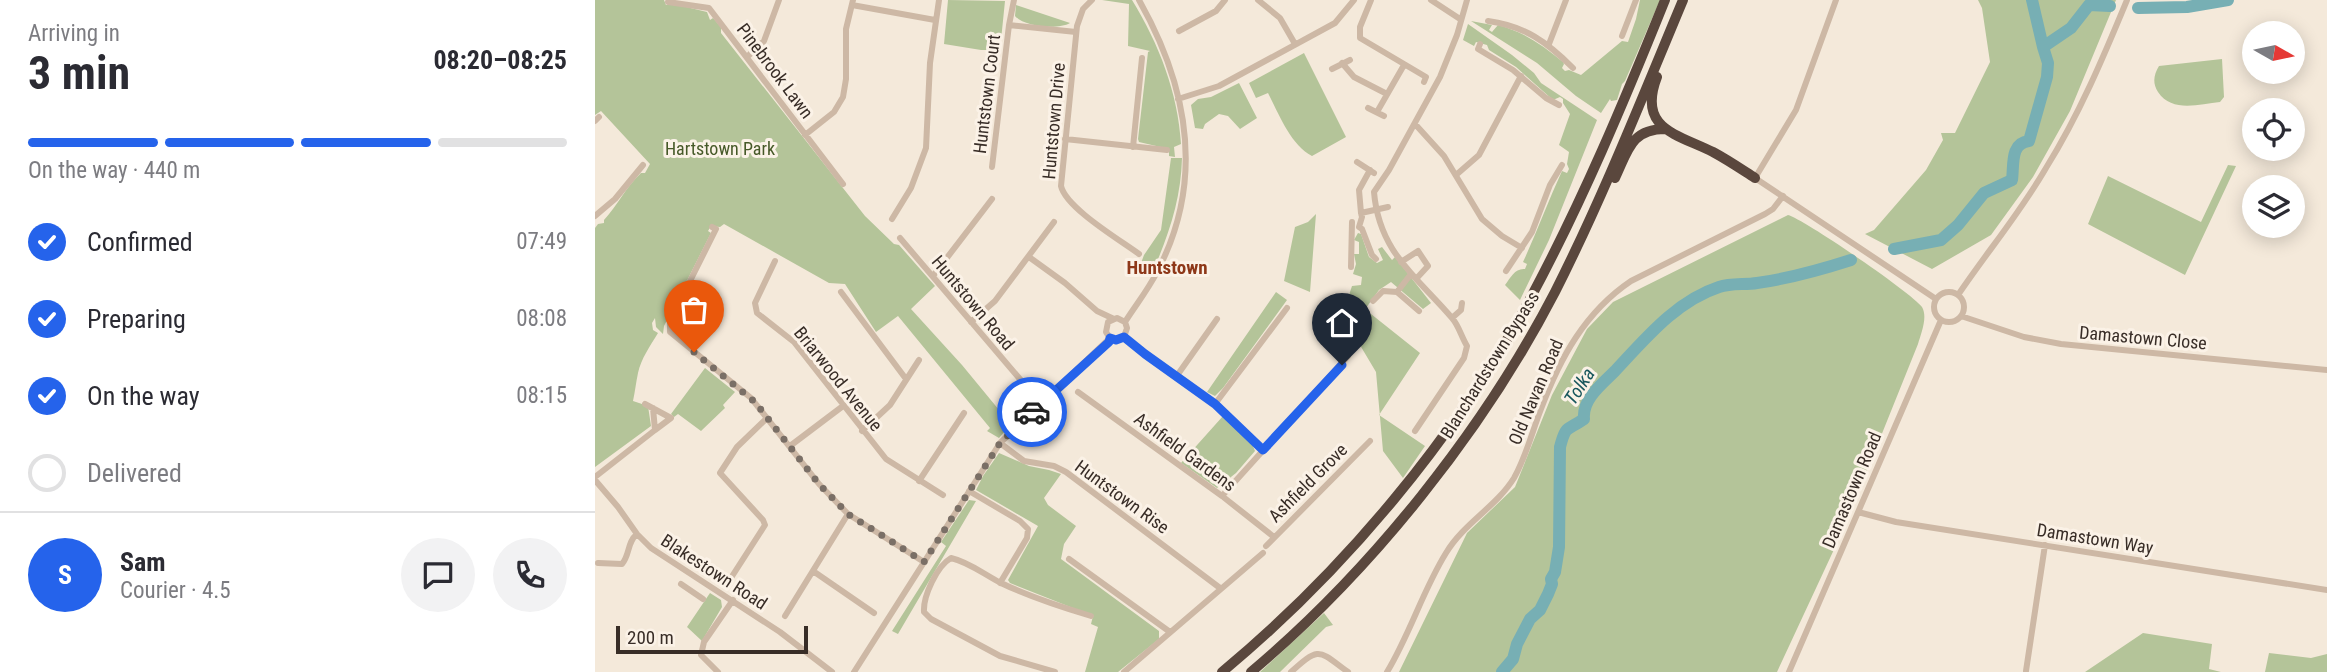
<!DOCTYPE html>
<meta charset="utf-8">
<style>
body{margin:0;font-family:"Roboto Condensed",sans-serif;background:#f2f2f3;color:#2b2b33;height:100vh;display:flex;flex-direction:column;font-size:26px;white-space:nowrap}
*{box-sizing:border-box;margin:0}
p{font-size:23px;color:#7c7c81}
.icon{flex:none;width:38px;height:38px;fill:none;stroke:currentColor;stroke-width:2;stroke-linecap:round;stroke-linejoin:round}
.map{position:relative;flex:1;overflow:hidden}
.drawer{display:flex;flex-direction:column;background:#fff;width:595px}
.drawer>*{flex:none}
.needle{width:46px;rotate:99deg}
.controls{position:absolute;left:1647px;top:21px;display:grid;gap:14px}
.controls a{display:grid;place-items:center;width:63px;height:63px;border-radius:50%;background:#fff;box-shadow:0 4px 18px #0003;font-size:35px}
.scale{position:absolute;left:21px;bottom:18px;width:192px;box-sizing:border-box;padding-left:7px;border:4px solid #382d27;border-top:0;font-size:19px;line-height:24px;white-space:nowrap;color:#382d27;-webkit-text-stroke:5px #fbf2e7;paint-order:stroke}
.pin{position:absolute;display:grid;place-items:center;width:60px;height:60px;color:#fff;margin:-72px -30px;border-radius:50% 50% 50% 0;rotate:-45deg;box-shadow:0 0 7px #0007}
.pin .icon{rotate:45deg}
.courier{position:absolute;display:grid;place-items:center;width:70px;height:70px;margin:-35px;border:5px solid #2563eb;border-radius:50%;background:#fff;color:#222;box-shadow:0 2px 9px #0007}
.head em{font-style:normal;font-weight:700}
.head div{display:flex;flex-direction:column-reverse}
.head{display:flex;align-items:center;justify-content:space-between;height:119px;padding:0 28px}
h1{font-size:46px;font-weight:700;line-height:52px}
.bar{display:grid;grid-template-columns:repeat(4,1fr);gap:10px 7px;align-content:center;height:84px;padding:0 28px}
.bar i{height:9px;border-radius:5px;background:#e1e1e2}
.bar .on{background:#2563eb}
.bar p{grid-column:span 4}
.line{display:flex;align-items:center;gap:18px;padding:0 28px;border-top:2px solid #e1e1e2}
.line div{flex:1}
.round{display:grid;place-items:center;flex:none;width:74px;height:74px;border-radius:37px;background:#f2f2f3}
ol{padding:0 28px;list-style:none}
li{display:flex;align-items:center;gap:21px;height:77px}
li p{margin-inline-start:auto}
li .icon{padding:7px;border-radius:50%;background:#2563eb;color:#fff;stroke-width:4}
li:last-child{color:#7c7c81}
li i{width:38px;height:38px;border:4px solid #e1e1e2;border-radius:50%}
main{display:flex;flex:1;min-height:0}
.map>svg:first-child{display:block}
</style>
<main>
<section class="drawer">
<div class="head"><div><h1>3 min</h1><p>Arriving in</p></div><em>08:20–08:25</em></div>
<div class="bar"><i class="on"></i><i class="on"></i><i class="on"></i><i></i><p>On the way · 440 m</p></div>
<ol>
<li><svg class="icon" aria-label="check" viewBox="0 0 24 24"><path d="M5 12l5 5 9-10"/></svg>Confirmed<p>07:49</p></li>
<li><svg class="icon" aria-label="check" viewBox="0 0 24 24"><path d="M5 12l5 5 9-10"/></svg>Preparing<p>08:08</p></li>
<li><svg class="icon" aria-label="check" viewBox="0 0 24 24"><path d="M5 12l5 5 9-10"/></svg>On the way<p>08:15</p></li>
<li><i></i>Delivered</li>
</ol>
<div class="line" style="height:126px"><b class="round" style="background:#2563eb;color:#fff">S</b><div><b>Sam</b><p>Courier · 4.5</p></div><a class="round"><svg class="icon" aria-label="chat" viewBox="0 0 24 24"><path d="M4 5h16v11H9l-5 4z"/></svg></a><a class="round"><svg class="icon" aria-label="phone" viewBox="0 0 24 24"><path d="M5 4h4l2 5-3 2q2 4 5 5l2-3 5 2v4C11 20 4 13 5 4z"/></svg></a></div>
</section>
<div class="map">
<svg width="1732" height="672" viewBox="0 0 1732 672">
<rect width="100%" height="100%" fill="#f4e9da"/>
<!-- green -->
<path fill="#b4c499" d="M0 0H69L71 5 79 4 112 12 115 20 118 18 126 27V33L270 216 299 244 304 245 340 286 316 309 367 365 409 416 432 398 433 400 412 419 416 424 404 438 392 431 395 428 303 316 281 332 250 284 234 283 129 224 125 227 116 226 113 231 116 233 69 326 68 334 61 327 60 318 57 323 58 330 63 333C55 346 46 359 43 373 41 382 40 392 38 401L53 406 56 426 0 467V228L3 224 9 223V220C22 206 31 187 46 173H50L55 164 6 111 0 115Z
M353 0 410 1 405 50H386L349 44Z
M507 0H537C564 44 583 93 586 144L579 147 580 157 574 156V149L544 142 543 139 553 52 555 51 533 46 534 4Z
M1045 0H1065L1030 81 1027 84 1022 100 1016 101 1015 99 1006 113 981 96 942 63 876 21 897 25 894 30 897 32 903 25C929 32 947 45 968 62L969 64 967 68 970 71 974 70 986 75 1027 41 1033 42 1041 19Z
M1383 0H1435L1452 67 1442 106 1457 73 1442 0H1521L1475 111 1438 177 1396 235 1337 269 1270 234 1279 230 1331 170 1348 140 1346 133H1360L1395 62 1387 8Z
M421 5 475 23C463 30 429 27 420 16Z
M873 24 917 55 939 73 946 83 1002 120 954 240 925 300 910 285C916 277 920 268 930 269L932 264 928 262C942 232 953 201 967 171L972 173 974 169 972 164 974 152 964 145 975 114 968 103V99L965 97 958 100 921 67 894 50 892 45 881 42 879 46 868 40Z
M709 53 751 137 717 156C695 144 684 114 673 93L661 98 654 83Z
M1627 59 1629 97 1625 102C1604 104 1577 113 1563 92 1557 83 1559 74 1564 66Z
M644 83 662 118 645 129 633 116 624 114 610 124 608 129 600 128 596 105 603 99 616 97Z
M576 158H587C586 199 574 234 558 271L546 263 549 255 566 230Z
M1633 165 1641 166 1590 275 1493 224 1513 176 1606 222Z
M721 214 715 292 689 281 700 227 713 222Z
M1193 215C1209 219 1318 294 1327 307 1333 317 1326 334 1323 344L1249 528 1182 672H804L872 533 920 487 957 395 992 329 1018 302Z
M763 233 766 234 774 257 782 263 788 260 783 249 787 247 797 260 800 257 836 303 828 309 796 282 784 290 758 326 747 318 739 305 752 301 757 286 766 285 767 277 758 274 761 264 759 254H764V242L759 240Z
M681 292 692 300 628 388 620 396 612 392Z
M776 314 825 353 784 415 830 446 808 478 788 451 781 372 756 330 767 317Z
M110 368 140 392 128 405 130 408 106 431 83 414 79 417 76 414Z
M628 416 657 444 660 451 641 473 622 488 586 463Z
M404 453 434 466 454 470 466 474 449 498 453 505 481 526 469 544 466 559 564 631V639L523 672H490L503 627 496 624 498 616 415 583 413 580 443 526 381 490 388 476Z
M374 500 381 501 303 634 297 631 351 546 346 542Z
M115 593 126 600 127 607 107 641 92 627Z
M729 613 738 625 731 627 685 672H665Z
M1548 633 1617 644 1614 669 1626 672H1490Z
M1674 653 1716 658 1732 654V672H1670Z"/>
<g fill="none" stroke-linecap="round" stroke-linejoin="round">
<!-- stream -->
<path stroke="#77afb4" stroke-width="2" d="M1438 1 1442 0"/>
<!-- river -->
<path stroke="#77afb4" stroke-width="12" d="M1543 8 1592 7 1633 0
M1448 47 1476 28 1494 5 1515 6
M1299 249 1346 240 1363 225 1389 193 1417 180C1419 165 1415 143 1434 141L1452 77 1453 63 1448 47 1437 0
M907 672 918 659 922 644 935 619 945 610 953 594 957 584 956 579 960 572 964 547 965 447C971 424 972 431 989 419 987 399 1007 384 1020 371 1050 339 1081 301 1124 287 1136 283 1150 285 1162 283 1191 279 1228 269 1256 260"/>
<!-- minor -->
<path stroke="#cdb8a5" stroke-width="6" d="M497 0 488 9 482 26 466 186C471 208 525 240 544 254
M663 0 685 18 700 44
M776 0 765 27V38L831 77 829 82
M836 0 865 19
M1241 0 1201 110 1160 178 1341 299
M73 2 114 8 248 184
M257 5 340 20
M893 21C930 26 952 42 978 68
M414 25 481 32
M584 31 621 11 630 0
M1027 36 1041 0
M885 44 883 49 918 70 951 98 964 105
M954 44 971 0
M152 57 169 41 184 0
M747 63 759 77 792 94
M737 69 755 60
M583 99 624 86 740 23 759 0
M773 108 789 116
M782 112 809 65
M0 121 4 117
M820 124 849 156 887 219 907 236 927 248
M210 135 239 112 248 97 251 79V29L258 0
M470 139 572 150
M538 147 547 58
M762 162 779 173
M397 167 414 25 419 0
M861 175 884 155 926 76
M766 213 764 190 775 170
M0 216 20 199 48 165
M297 219 316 188 331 148 335 63 344 0
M117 227 121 229 75 321V332L156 398 224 484 253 514 329 562
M305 238 430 385
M434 257 470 283 502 311 519 319
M781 259 777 255 767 229 764 227 767 217 766 213 793 207
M180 261 160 303 162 313 199 342 291 459 348 495
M806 262 823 251 833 266 821 279
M756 267 757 222
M911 271 937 232 955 185 967 165
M338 276 397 199
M246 292 311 379
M802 292 824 311
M1339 307a15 15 0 1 1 30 0a15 15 0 1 1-30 0Z
M1363 295C1392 252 1425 213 1451 168 1484 115 1508 58 1532 0
M778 301 788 291 802 292 816 274
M1366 316 1429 337 1466 344 1732 370
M857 318 866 310 867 303
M376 322 400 301 459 222
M530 322C540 306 553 290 562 272 610 181 593 87 544 0
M529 337 550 354 620 404 668 450
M515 338 511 332 513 322 522 318 530 322
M515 338 524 340 529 337 532 328 530 322
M581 377 622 319
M483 392 627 496 679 537
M50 404 76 418 60 430
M620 404 692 308
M267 431 295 405 324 360
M820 431 869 358 872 346C866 336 864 326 857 318 821 276 784 252 779 192L794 170 845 77 862 35 872 0
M405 443 429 461 459 466 471 472 625 588
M195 446 248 406
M0 477 60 430 58 408
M0 480 23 507 42 534 56 548 185 632 237 672
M324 481 369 413
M374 491 425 521 433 529 432 538 405 583
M627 496 753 356
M1263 512 1301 522 1732 590
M671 546 775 441
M474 559 575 632
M3 563 27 564C35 555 32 542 42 534
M218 571 279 613
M134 581 170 525 168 520 125 473 142 447 172 418
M86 584 108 599
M190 616 253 514
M1431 671 1450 545
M123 672 106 655 109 642 138 600
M259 672 405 443 515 338
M460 672 405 656 336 619 329 612C328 596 342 566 356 558 374 562 390 575 406 583 435 597 466 607 496 616
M529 672 668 553
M696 672C725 646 723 650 753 672
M792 672C815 634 828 590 851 553 869 523 901 507 919 478 931 457 937 432 946 409 965 358 990 312 1036 281L1170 214 1178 209 1188 196
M1194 672 1346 320"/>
<!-- highway -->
<path stroke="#5a473d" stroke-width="10" d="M1062 77C1042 129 1082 134 1118 152 1133 160 1146 169 1160 178
M1020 178C1033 151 1036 129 1070 129
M627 672C749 571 860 438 935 299 987 202 1029 102 1070 0
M656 672C776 571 888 431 960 292 1008 197 1047 98 1088 0"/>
</g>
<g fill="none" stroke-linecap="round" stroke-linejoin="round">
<!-- done -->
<path stroke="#7a6f66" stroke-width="7" stroke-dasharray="0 12.6" d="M99 352 160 402 224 484 253 514 329 562 405 443 437 412"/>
<!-- route -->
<path stroke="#2563eb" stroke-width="9" d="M437 412 514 342 515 338 521 340 529 337 550 354 620 404 668 450 747 365"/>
</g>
<g text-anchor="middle" stroke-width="6" stroke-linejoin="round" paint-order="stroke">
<!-- street labels -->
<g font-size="18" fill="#382d27" stroke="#fbf2e7">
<text transform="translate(180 71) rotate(53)" y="6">Pinebrook Lawn</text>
<text transform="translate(392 94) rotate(-83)" y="6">Huntstown Court</text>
<text transform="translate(459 121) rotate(-85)" y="6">Huntstown Drive</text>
<text transform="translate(378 303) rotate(50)" y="6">Huntstown Road</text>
<text transform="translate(1548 338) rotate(5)" y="6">Damastown Close</text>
<text transform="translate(895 365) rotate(-58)" y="6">Blanchardstown Bypass</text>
<text transform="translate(243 379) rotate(51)" y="6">Briarwood Avenue</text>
<text transform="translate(941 392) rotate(-67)" y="6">Old Navan Road</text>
<text transform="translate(590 452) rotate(36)" y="6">Ashfield Gardens</text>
<text transform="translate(713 483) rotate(-45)" y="6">Ashfield Grove</text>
<text transform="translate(1257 490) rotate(-67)" y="6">Damastown Road</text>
<text transform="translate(527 497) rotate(36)" y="6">Huntstown Rise</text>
<text transform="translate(1500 539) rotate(9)" y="6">Damastown Way</text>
<text transform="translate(119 572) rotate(33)" y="6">Blakestown Road</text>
</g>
<!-- park labels -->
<g font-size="18" fill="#465928" stroke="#fbf2e7">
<text x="125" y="155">Hartstown Park</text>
</g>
<!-- neighbourhood labels -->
<g font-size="19" font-weight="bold" fill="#8e3819" stroke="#fbf2e7">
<text x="572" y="274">Huntstown</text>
</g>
<!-- water labels -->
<g font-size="19" font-style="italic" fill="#19575d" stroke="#fbf2e7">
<text transform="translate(984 386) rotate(-57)" y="7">Tolka</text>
</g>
</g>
</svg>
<div class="controls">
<a><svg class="needle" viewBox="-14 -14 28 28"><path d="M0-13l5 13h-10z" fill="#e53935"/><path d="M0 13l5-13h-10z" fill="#7c7c81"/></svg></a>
<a><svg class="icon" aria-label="locate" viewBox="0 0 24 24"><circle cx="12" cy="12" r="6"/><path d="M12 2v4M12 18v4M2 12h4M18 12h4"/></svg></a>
<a><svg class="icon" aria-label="layers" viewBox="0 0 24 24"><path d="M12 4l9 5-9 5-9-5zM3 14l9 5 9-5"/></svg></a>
</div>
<div class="scale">200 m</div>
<div class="pin" style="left:99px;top:352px;background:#ea580c"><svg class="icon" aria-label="bag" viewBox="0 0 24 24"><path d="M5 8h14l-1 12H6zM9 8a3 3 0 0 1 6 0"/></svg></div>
<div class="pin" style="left:747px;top:365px;background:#1f2937"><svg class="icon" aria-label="home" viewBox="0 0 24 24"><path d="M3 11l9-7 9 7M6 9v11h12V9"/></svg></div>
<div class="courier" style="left:437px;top:412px"><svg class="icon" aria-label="car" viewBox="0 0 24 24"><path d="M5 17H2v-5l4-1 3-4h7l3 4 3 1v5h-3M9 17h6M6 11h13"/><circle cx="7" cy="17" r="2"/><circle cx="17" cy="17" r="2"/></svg></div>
</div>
</main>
